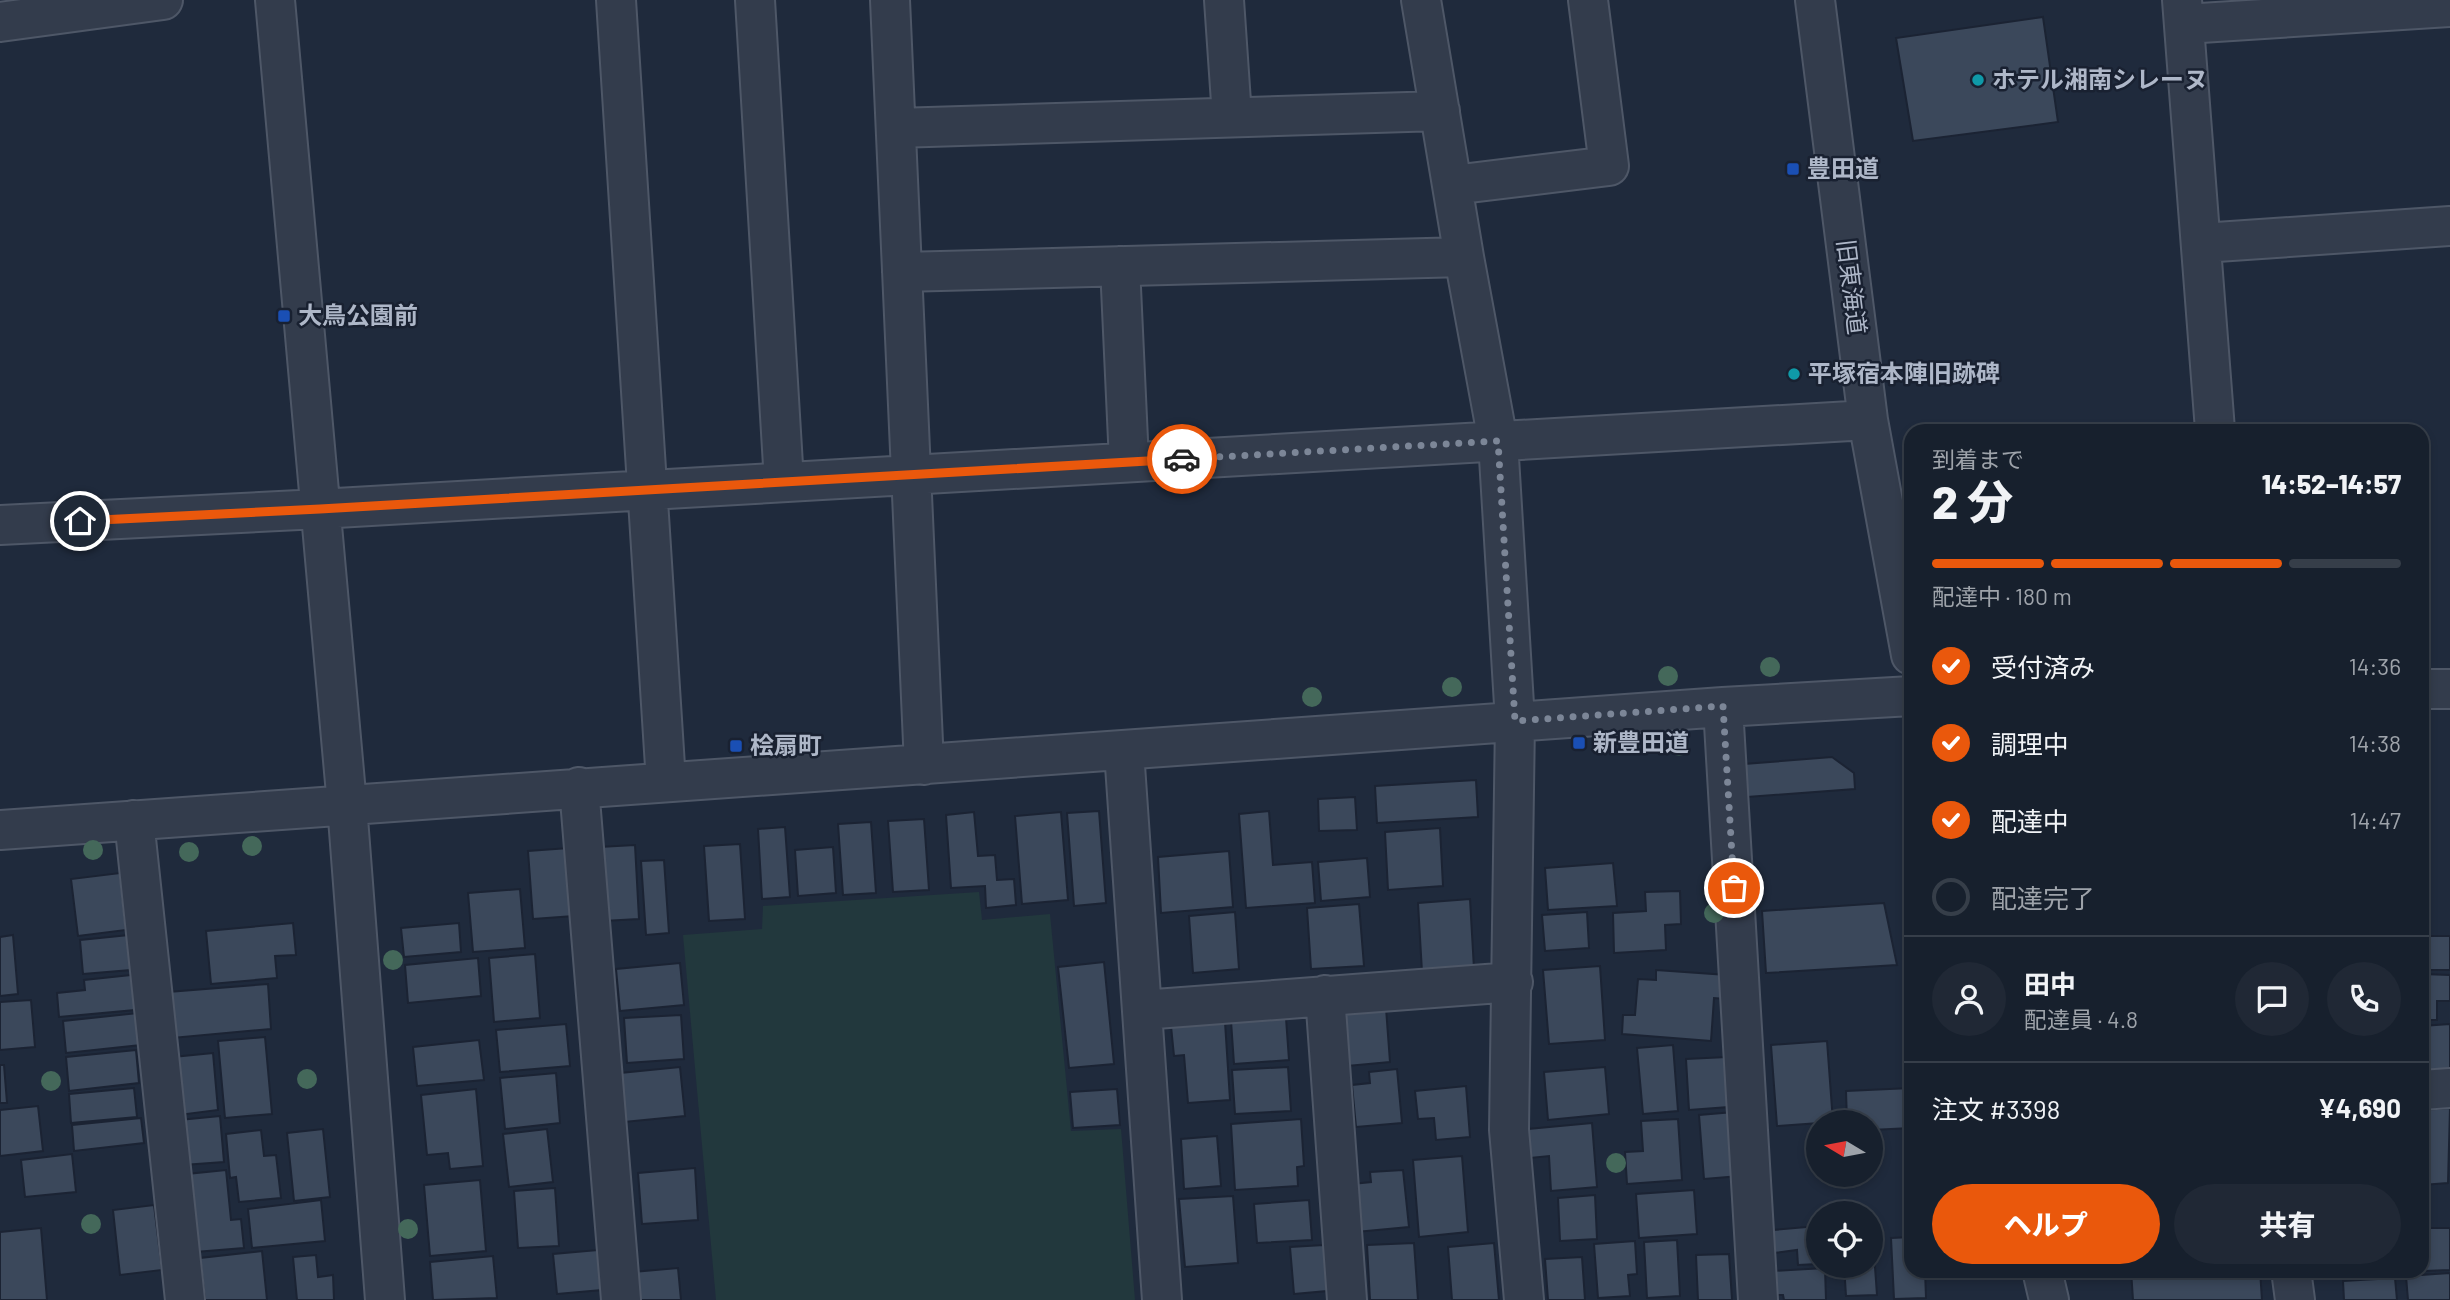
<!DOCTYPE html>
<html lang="ja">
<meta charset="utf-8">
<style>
body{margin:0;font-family:Barlow,"Noto Sans JP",sans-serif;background:#202835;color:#f1f3f6;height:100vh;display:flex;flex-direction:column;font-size:26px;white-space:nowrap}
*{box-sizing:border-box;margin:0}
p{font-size:23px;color:#9ea3aa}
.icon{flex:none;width:38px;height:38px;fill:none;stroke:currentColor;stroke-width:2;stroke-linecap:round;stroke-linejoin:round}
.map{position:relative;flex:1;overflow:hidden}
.panel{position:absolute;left:1904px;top:424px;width:525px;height:854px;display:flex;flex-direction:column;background:#17202d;border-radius:21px;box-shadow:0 4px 10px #0003,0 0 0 2px #363e49}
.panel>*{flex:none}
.needle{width:46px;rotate:280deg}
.tools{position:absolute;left:1806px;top:1110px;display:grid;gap:14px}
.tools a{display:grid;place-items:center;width:77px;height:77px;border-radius:50%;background:#17202d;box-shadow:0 4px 10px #0003,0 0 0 2px #363e49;font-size:35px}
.pin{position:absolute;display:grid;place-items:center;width:60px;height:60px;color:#fff;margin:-30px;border:4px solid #fff;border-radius:50%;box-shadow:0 2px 7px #0007}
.courier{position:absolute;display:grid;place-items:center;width:70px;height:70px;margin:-35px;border:5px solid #ea580c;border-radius:50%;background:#fff;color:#222;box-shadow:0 2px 9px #0007}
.head em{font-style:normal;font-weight:800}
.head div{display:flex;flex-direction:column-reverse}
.head{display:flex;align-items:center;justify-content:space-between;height:119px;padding:0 28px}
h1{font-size:46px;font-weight:800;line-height:52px}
.bar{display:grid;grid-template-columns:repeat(4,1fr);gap:10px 7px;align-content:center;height:84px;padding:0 28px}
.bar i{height:9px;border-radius:5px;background:#363e49}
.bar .active{background:#ea580c}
.bar p{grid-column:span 4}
.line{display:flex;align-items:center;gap:18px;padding:0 28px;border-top:2px solid #363e49}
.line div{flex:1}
.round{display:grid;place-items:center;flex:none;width:74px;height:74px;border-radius:37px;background:#202835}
ol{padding:0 28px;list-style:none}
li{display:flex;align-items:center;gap:21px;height:77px}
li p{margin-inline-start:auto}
li .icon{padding:7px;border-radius:50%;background:#ea580c;color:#fff;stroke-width:4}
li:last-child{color:#9ea3aa}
li i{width:38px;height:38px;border:4px solid #363e49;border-radius:50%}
.button{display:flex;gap:14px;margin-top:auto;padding:14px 28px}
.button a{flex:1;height:80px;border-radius:42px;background:#ea580c;color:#fff;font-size:28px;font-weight:800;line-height:80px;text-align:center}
.button a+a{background:#202835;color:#f1f3f6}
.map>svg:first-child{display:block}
</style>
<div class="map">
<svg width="2450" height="1300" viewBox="0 0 2450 1300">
<rect width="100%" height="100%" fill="#1f2a3c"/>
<!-- green -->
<path fill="#22383d" d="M979 892 982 920 1050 914 1071 1131 1121 1129 1135 1300H716L683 935 762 929 763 906Z"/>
<!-- building -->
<path fill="#3b485b" stroke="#1b2333" stroke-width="2" d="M2043 17 2058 122 1913 141 1896 38Z
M1832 757 1854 773 1855 789 1747 797 1744 764Z
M1476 780 1478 817 1377 823 1375 786Z
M1355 797 1357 830 1319 831 1318 799Z
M1099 811 1106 903 1074 906 1067 813Z
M1269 811 1273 865 1312 862 1315 903 1246 908 1239 814Z
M974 812 978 856 995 855 997 880 1014 879 1016 905 986 908 985 886 951 888 946 815Z
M1061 812 1068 900 1022 904 1015 816Z
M924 819 929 890 893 892 888 821Z
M871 822 876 893 843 895 838 824Z
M785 827 790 897 762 899 758 829Z
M1440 828 1443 886 1388 890 1385 832Z
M740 844 745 919 709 921 704 846Z
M635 845 639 919 603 921 599 847Z
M833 847 836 893 798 896 795 850Z
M569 848 574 916 533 919 528 851Z
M1229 851 1233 907 1161 913 1158 857Z
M1367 858 1370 897 1321 901 1318 862Z
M664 860 669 933 646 935 641 861Z
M1613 863 1617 906 1548 910 1545 868Z
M120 873 126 930 78 936 71 879Z
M520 889 525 948 473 952 468 893Z
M1680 891 1681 924 1665 925 1666 950 1614 953 1613 913 1646 911 1645 892Z
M1470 899 1474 969 1422 972 1418 903Z
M1884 903 1897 965 1766 973 1762 911Z
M1359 904 1364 966 1311 969 1307 908Z
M1235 912 1239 969 1193 973 1189 916Z
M1587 912 1589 948 1545 951 1542 915Z
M293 923 296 955 275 956 277 978 211 984 206 931Z
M459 923 461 952 404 957 401 928Z
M13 935 18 994 0 996V937Z
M129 935 131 970 83 974 80 940Z
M2422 936H2450V970H2422Z
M535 954 540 1018 494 1022 489 958Z
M478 958 481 996 408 1003 405 965Z
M1104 962 1114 1064 1069 1068 1058 967Z
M680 963 684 1005 620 1011 616 969Z
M1600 966 1605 1040 1549 1044 1543 970Z
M1656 970 1727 975 1726 999 1714 998 1711 1041 1622 1034 1623 1015H1635L1638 979 1656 980Z
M2422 974 2450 975V1001H2437V1020H2422Z
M131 975 135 1010 59 1017 57 993 85 990 84 980Z
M268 984 271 1029 172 1038 168 992Z
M31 1000 35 1047 0 1050V1002Z
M1386 1008 1390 1062 1347 1066 1343 1011Z
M138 1013 141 1045 66 1053 63 1021Z
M681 1015 684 1059 627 1063 624 1018Z
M1286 1018 1289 1060 1234 1064 1231 1021Z
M1225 1022 1230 1100 1188 1103 1184 1055 1174 1056 1171 1026Z
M566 1024 570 1066 500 1072 496 1030Z
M2450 1024V1072L2422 1074V1026Z
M265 1037 272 1114 225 1118 218 1041Z
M479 1040 484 1080 417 1086 413 1047Z
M1827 1041 1833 1122 1777 1126 1771 1045Z
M1673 1045 1678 1111 1643 1114 1637 1048Z
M136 1050 139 1083 69 1091 66 1057Z
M213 1053 218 1110 179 1115 173 1057Z
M1727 1057 1729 1107 1689 1110 1686 1059Z
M0 1065H4L7 1103H0Z
M680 1067 685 1116 624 1122 620 1073Z
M1288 1067 1291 1111 1235 1114 1232 1070Z
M1605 1067 1609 1114 1548 1120 1544 1072Z
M1397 1069 1402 1123 1356 1127 1352 1085 1370 1083 1369 1072Z
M556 1073 560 1123 505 1129 500 1078Z
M1466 1086 1470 1137 1436 1140 1434 1118 1418 1119 1415 1091Z
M134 1088 137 1117 71 1123 69 1094Z
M1911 1088V1128L1871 1130V1122H1847L1846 1091Z
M476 1089 483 1166 450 1169 448 1153 427 1155 421 1095Z
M1117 1089 1120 1125 1073 1128 1070 1092Z
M38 1106 43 1151 0 1156V1110Z
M2450 1108 2448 1183 2422 1185V1110Z
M1734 1112 1740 1176 1704 1179 1699 1115Z
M220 1116 224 1162 183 1165 179 1120Z
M141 1118 144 1143 74 1151 72 1125Z
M1301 1119 1304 1166 1297 1167 1298 1186 1235 1190 1231 1124Z
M1678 1119 1682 1180 1627 1184 1625 1152 1643 1151 1641 1121Z
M1592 1123 1597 1187 1551 1191 1549 1156 1530 1158 1528 1129Z
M323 1129 330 1197 294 1201 287 1133Z
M547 1129 553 1182 509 1187 503 1134Z
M261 1130 264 1156 276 1155 281 1198 239 1202 236 1177 230 1178 226 1134Z
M1217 1136 1221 1186 1184 1189 1181 1139Z
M72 1154 76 1192 25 1197 21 1160Z
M1462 1156 1468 1232 1419 1237 1413 1160Z
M695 1168 698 1220 642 1224 638 1173Z
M226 1170 231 1220 241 1219 244 1248 195 1252 187 1174Z
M1403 1170 1409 1227 1356 1232 1352 1184 1371 1182 1370 1172Z
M480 1180 486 1251 430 1256 424 1185Z
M555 1188 559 1246 518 1248 514 1191Z
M1694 1190 1697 1234 1639 1238 1636 1194Z
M1595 1195 1597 1239 1560 1241 1558 1198Z
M1233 1196 1238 1263 1185 1267 1179 1199Z
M321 1200 325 1241 252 1248 248 1209Z
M1309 1200 1312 1240 1257 1243 1254 1204Z
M154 1205 162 1270 120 1275 113 1210Z
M1871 1225H1872L1877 1295 1846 1296 1844 1265H1871Z
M1818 1226V1264L1798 1265 1797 1250 1774 1253 1773 1230Z
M41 1228 47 1300H0V1232Z
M2422 1228H2450V1270L2398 1272 2422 1270Z
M1911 1237V1270H1925L1926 1298 1894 1299 1891 1238Z
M1677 1240 1680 1296 1647 1298 1644 1242Z
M1635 1241 1637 1274 1628 1275 1630 1296 1598 1298 1594 1244Z
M1414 1243 1418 1300H1370L1367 1245Z
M1494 1243 1499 1300H1452L1448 1247Z
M1324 1245 1327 1291 1294 1294 1290 1247Z
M598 1250 602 1290 557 1294 553 1254Z
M262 1251 267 1300H205L200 1258Z
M1729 1254 1732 1300H1698L1696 1255Z
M316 1255 318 1277 333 1275 334 1300H297L293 1257Z
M493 1256 497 1298 433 1300 430 1262Z
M1582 1257 1585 1300H1548L1545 1259Z
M678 1268 681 1300H635L633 1272Z
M1825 1268 1826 1300H1784L1783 1295H1773L1772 1271Z
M2131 1270H2260L2262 1300H2133Z
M2450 1273V1300H2408L2406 1276Z
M2395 1278 2397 1300H2344L2343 1281Z"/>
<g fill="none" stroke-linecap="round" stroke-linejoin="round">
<defs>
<path id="minor" d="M275 0 347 805 385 1300
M616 0 666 782
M755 0 784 482
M890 0 924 765
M1224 0 1232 117
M1421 0 1464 257 1498 441 1515 721 1509 1130 1524 1300
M1815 0 1868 420 1911 655
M2182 0 2215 430
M0 22 163 0
M2185 24 2450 7
M896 128 1440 111
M1453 185 1609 166 1588 0
M2202 243 2450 226
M1120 266 1129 462
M902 272 1464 257
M0 525 319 509 1868 420
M2422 689H2450
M1723 707 1758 1300
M1124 751 1162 1300
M579 787 621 1300
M134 820 185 1300
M0 830 1723 707 1911 696
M1325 995 1347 1300
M1142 1010 1513 982
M2422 1090 2450 1088
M2042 1270 2049 1300
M2291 1270 2295 1300"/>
</defs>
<!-- minor casing -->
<use href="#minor" stroke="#4e5767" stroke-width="42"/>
<!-- minor -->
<use href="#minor" stroke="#333c4c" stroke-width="38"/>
</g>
<!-- trees -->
<g fill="#44685a">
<circle cx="1770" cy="667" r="10"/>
<circle cx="1668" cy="676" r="10"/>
<circle cx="1452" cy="687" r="10"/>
<circle cx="1312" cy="697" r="10"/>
<circle cx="1679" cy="746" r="10"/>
<circle cx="252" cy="846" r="10"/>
<circle cx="93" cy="850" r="10"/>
<circle cx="189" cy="852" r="10"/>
<circle cx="1714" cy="913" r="10"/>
<circle cx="393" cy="960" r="10"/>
<circle cx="307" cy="1079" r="10"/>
<circle cx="51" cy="1081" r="10"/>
<circle cx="1616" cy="1163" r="10"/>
<circle cx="91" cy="1224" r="10"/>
<circle cx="408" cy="1229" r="10"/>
</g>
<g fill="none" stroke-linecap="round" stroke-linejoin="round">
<!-- done -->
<path stroke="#7c8697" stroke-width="7" stroke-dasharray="0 12.6" d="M1182 459 1498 441 1515 721 1723 706 1734 888"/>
<!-- route -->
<path stroke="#ea580c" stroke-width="9" d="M80 521 320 509 1182 459"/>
</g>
<!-- markers -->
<g fill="#0f9aa8" stroke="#192131" stroke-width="2.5">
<circle cx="1978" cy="80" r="7"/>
<circle cx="1794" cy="374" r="7"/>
</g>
<g fill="#1a4fb4" stroke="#192131" stroke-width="2.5">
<rect x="1786" y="162" width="14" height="14" rx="3.5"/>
<rect x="277" y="309" width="14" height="14" rx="3.5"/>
<rect x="1572" y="736" width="14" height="14" rx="3.5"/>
<rect x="729" y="739" width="14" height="14" rx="3.5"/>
</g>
<g text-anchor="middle" stroke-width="5" stroke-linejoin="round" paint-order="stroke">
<!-- poi labels -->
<g font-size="24" font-weight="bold" fill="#aeb7c8" stroke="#192131" text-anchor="start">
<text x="1992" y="88">ホテル湘南シレーヌ</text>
<text x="1807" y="177">豊田道</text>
<text x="298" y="324">大鳥公園前</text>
<text x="1808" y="382">平塚宿本陣旧跡碑</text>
<text x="1593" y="751">新豊田道</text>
<text x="750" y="754">桧扇町</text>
</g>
<!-- street labels -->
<g font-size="24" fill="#aeb7c8" stroke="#192131">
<text transform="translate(1851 287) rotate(83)" y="8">旧東海道</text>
</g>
</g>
</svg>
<div class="tools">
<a><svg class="needle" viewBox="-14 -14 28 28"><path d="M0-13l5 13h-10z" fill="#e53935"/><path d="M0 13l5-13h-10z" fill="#9ea3aa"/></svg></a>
<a><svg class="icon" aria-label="locate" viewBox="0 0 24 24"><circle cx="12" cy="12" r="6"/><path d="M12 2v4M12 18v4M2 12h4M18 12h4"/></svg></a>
</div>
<div class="pin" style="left:1734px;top:888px;background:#ea580c"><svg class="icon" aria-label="bag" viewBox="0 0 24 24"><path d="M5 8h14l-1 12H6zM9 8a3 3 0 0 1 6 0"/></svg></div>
<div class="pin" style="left:80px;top:521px;background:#1f2937"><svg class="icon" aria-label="home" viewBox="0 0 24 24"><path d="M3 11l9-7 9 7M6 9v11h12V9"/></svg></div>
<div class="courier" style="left:1182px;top:459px"><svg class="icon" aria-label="car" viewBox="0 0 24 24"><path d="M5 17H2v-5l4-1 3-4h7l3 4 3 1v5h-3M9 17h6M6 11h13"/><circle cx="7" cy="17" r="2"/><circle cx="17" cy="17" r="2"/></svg></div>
<section class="panel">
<div class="head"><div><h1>2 分</h1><p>到着まで</p></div><em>14:52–14:57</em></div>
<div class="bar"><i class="active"></i><i class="active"></i><i class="active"></i><i></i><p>配達中 · 180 m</p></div>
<ol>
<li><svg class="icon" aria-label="check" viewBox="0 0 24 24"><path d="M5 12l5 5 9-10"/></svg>受付済み<p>14:36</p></li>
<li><svg class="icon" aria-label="check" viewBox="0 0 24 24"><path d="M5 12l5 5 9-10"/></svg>調理中<p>14:38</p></li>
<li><svg class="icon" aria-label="check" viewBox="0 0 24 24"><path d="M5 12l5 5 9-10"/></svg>配達中<p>14:47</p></li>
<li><i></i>配達完了</li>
</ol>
<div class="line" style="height:126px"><a class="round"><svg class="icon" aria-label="person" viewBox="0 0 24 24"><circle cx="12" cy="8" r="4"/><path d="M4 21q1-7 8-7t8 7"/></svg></a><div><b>田中</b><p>配達員 · 4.8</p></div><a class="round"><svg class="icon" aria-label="chat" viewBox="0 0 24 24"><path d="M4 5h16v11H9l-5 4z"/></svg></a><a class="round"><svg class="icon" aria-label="phone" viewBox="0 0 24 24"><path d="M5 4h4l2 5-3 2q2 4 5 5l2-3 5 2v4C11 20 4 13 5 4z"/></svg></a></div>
<div class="line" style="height:91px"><div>注文 #3398</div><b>¥4,690</b></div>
<div class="button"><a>ヘルプ</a><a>共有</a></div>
</section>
</div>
